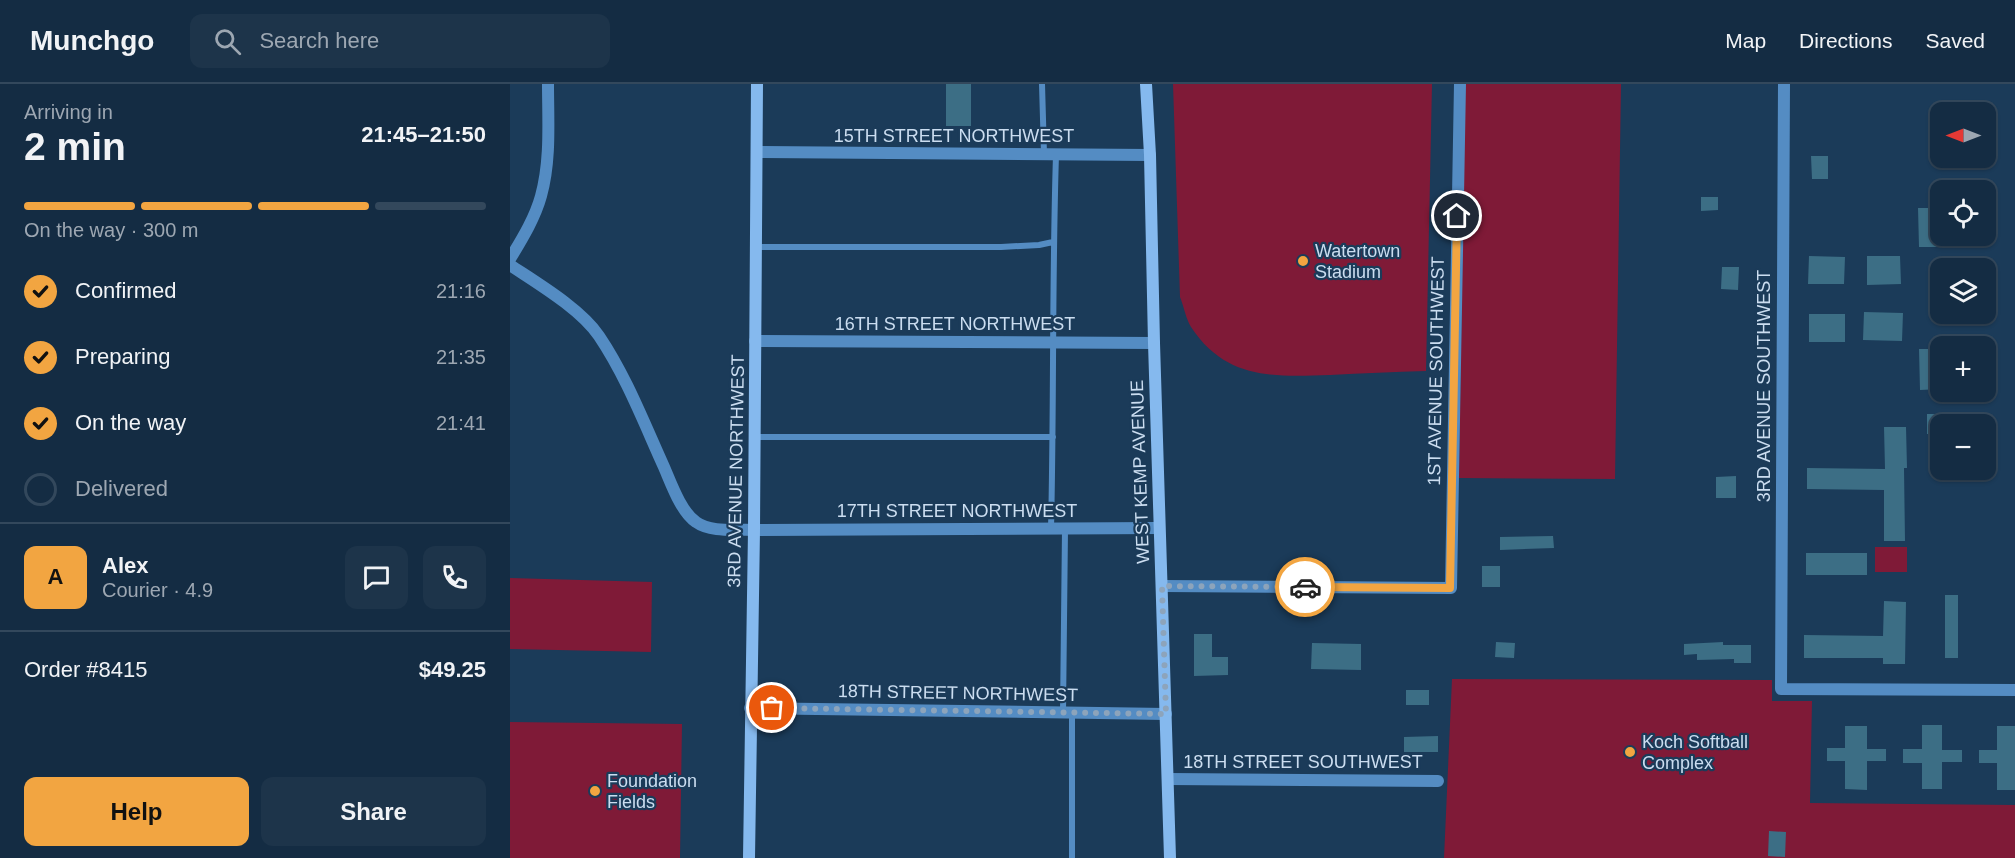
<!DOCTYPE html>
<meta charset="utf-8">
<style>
body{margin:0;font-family:Arial,sans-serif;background:#1d344a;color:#f1f3f6;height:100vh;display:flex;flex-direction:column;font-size:22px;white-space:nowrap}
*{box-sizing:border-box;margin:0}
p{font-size:20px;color:#9da7b2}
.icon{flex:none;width:33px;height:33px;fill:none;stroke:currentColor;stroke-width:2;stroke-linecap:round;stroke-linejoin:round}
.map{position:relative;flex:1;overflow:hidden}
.drawer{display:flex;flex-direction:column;background:#142c43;width:510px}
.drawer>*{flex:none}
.needle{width:39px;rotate:270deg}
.tools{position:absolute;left:1420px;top:18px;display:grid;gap:12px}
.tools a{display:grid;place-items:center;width:66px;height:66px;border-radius:12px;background:#142c43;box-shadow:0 2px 4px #0004,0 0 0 2px #33485c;font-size:30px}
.pin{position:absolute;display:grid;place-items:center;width:51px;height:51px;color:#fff;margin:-26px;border:3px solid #fff;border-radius:50%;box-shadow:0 2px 6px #0007}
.courier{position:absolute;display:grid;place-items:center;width:60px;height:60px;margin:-30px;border:4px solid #f2a541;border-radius:50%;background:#fff;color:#222;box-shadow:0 2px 8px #0007}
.headline em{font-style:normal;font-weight:700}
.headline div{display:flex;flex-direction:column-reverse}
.headline{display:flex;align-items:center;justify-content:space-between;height:102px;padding:0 24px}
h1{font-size:39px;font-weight:700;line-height:45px}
.bar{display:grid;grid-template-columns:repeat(4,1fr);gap:9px 6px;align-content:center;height:72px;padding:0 24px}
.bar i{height:8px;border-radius:4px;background:#33485c}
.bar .selected{background:#f2a541}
.bar p{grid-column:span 4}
.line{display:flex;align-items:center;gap:15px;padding:0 24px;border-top:2px solid #33485c}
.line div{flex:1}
.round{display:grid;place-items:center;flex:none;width:63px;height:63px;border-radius:12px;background:#1d344a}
ol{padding:0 24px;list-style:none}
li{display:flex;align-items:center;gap:18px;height:66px}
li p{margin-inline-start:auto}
li .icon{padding:6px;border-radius:50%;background:#f2a541;color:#111;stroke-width:4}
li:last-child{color:#9da7b2}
li i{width:33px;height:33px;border:3px solid #33485c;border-radius:50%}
.cta{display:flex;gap:12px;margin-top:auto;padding:12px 24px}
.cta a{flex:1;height:69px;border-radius:12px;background:#f2a541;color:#111;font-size:24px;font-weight:700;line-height:69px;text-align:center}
.cta a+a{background:#1d344a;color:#f1f3f6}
header{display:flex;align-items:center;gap:36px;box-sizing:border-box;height:84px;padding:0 30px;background:#142c43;border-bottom:2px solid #33485c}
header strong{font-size:28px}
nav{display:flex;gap:33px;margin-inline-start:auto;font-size:21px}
.search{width:420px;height:54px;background:#1d344a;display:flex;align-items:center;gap:15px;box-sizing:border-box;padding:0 21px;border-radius:12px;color:#9da7b2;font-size:22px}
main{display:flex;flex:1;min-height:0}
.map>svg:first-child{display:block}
</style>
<header>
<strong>Munchgo</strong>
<div class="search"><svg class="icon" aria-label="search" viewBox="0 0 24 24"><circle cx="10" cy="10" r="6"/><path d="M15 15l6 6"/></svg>Search here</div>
<nav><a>Map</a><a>Directions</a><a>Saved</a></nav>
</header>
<main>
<section class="drawer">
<div class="headline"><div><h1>2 min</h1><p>Arriving in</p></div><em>21:45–21:50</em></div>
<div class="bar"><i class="selected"></i><i class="selected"></i><i class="selected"></i><i></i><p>On the way · 300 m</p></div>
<ol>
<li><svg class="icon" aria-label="check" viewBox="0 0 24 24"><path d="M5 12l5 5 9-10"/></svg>Confirmed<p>21:16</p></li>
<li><svg class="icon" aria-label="check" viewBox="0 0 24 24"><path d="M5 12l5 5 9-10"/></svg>Preparing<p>21:35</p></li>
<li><svg class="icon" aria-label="check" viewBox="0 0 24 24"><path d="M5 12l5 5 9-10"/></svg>On the way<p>21:41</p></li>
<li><i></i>Delivered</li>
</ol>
<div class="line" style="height:108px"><b class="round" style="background:#f2a541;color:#111">A</b><div><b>Alex</b><p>Courier · 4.9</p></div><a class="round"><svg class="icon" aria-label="chat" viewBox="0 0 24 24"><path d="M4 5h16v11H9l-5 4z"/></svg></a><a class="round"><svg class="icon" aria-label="phone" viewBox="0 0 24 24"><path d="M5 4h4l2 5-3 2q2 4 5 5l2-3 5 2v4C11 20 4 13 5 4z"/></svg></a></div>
<div class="line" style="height:78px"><div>Order #8415</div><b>$49.25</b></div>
<div class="cta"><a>Help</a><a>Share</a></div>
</section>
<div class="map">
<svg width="1505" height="774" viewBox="0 0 1505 774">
<rect width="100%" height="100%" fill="#1b3b59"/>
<!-- green -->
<path fill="#7f1a37" d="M663 0H922L916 287C884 288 852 289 820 291 764 293 716 296 681 243 676 235 674 223 670 213Z
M955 0H1111L1105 395 949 394Z
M1365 463H1397V488H1365Z
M0 494 142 498 141 568 0 565Z
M942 595 1262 596V617H1302L1300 719 1505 721V774H934Z
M0 638 172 640 170 774H0Z"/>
<!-- building -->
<path fill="#3c6e85" d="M436 0H461V42H436Z
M1301 72H1318V95H1302Z
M1191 113H1208V126L1191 127Z
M1408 124H1431V152H1437V163H1409Z
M1299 172 1335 173 1334 200H1298Z
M1357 172H1390L1391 200 1357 201Z
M1212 183H1229L1228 206 1211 205Z
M1354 228 1393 229 1392 257 1353 256Z
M1299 230H1335V258H1299Z
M1409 265H1431V305L1410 306Z
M1417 330H1446V340H1431V350H1417Z
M1374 343H1396L1397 384H1394L1395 457H1374V406L1297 405V384L1375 385Z
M1226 392V414H1206V393Z
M1043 452 1044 464 990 466V453Z
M1296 469H1357V491H1296Z
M972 482H990V503H972Z
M1435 511H1448V574H1435Z
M1374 517 1396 518 1395 580H1373V574H1294V551L1373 552Z
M684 550H702V573H718V591L684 592Z
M986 558 1005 559 1004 574 985 573Z
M1213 558V561H1241V579H1224V575L1187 576V570L1174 571V560Z
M802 559 851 560V586L801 585Z
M896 606H919V621H896Z
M1412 641H1432V666H1452V678H1432V705H1412V679H1393V665H1412Z
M1335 642H1357V665H1376V677H1357V706L1335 705V677H1317V664H1335Z
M1487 642H1505V706H1487V679H1469V666H1487Z
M928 652V668H894V653Z
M1259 747 1276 748 1275 773 1258 772Z"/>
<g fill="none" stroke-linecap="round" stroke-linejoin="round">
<!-- lane -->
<path stroke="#548cc3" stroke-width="6" d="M532 0 534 70
M246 163H491L529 161 543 158
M245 353H543
M541 445C544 320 542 195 546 71
M553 629 555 445
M562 629V774"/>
<!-- street -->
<path stroke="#548cc3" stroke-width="12" d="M1274 0 1271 605 1505 606
M247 68 640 71
M0 175C12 155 25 134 31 112 41 76 38 37 38 0
M0 181C27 199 71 225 89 252 116 292 134 339 154 383 161 399 171 428 186 438 201 449 227 445 244 446L649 444
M245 257 644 259
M653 502 941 504 950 0
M240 624 656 630
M658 695 928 697"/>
<!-- secondary -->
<path stroke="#85b9ee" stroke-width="12" d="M636 0 640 71 644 259 660 774
M239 774 244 446 247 0"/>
</g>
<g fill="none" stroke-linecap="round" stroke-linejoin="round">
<!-- done -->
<path stroke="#8da4bb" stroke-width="6" stroke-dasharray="0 10.8" d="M262 624 656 630 652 502 795 503"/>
<!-- route -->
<path stroke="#f2a541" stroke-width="8" d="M795 503 940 504 947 132"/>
</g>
<!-- markers -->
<g fill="#f2a541" stroke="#1b3b59" stroke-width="2">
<circle cx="793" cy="177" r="6"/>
<circle cx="1120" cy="668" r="6"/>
<circle cx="85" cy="707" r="6"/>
</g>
<g text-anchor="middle" stroke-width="4.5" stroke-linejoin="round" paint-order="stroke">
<!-- street labels -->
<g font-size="18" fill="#cbddf0" stroke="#1b3b59">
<text x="444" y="58">15TH STREET NORTHWEST</text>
<text x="445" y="246">16TH STREET NORTHWEST</text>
<text transform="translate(926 287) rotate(-89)" y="6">1ST AVENUE SOUTHWEST</text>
<text transform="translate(1254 302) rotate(-90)" y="6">3RD AVENUE SOUTHWEST</text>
<text transform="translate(226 387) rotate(-89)" y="6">3RD AVENUE NORTHWEST</text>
<text transform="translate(630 388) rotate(-92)" y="6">WEST KEMP AVENUE</text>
<text x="447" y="433">17TH STREET NORTHWEST</text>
<text transform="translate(448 609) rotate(1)" y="6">18TH STREET NORTHWEST</text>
<text x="793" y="684">18TH STREET SOUTHWEST</text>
</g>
<!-- poi labels -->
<g font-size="18" fill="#cbddf0" stroke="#1b3b59" text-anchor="start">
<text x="805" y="173">Watertown<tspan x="805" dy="21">Stadium</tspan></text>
<text x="1132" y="664">Koch Softball<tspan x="1132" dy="21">Complex</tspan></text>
<text x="97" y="703">Foundation<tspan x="97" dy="21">Fields</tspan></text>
</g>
</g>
</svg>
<div class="tools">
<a><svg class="needle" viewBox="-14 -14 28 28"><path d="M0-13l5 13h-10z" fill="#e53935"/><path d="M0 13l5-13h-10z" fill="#9da7b2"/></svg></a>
<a><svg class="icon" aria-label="locate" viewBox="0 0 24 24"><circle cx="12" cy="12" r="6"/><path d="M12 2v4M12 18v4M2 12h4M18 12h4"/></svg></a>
<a><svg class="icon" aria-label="layers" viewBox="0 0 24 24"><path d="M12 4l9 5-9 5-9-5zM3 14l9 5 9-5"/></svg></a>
<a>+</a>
<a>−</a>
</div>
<div class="pin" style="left:262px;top:624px;background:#ea580c"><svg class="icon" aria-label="bag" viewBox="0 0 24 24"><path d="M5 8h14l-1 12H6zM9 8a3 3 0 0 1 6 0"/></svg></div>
<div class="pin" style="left:947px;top:132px;background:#1f2937"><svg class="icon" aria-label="home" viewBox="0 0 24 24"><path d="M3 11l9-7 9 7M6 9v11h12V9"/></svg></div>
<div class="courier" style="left:795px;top:503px"><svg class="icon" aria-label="car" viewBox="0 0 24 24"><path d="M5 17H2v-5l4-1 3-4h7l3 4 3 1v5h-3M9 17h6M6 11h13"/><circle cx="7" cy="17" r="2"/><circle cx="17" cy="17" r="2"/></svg></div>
</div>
</main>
